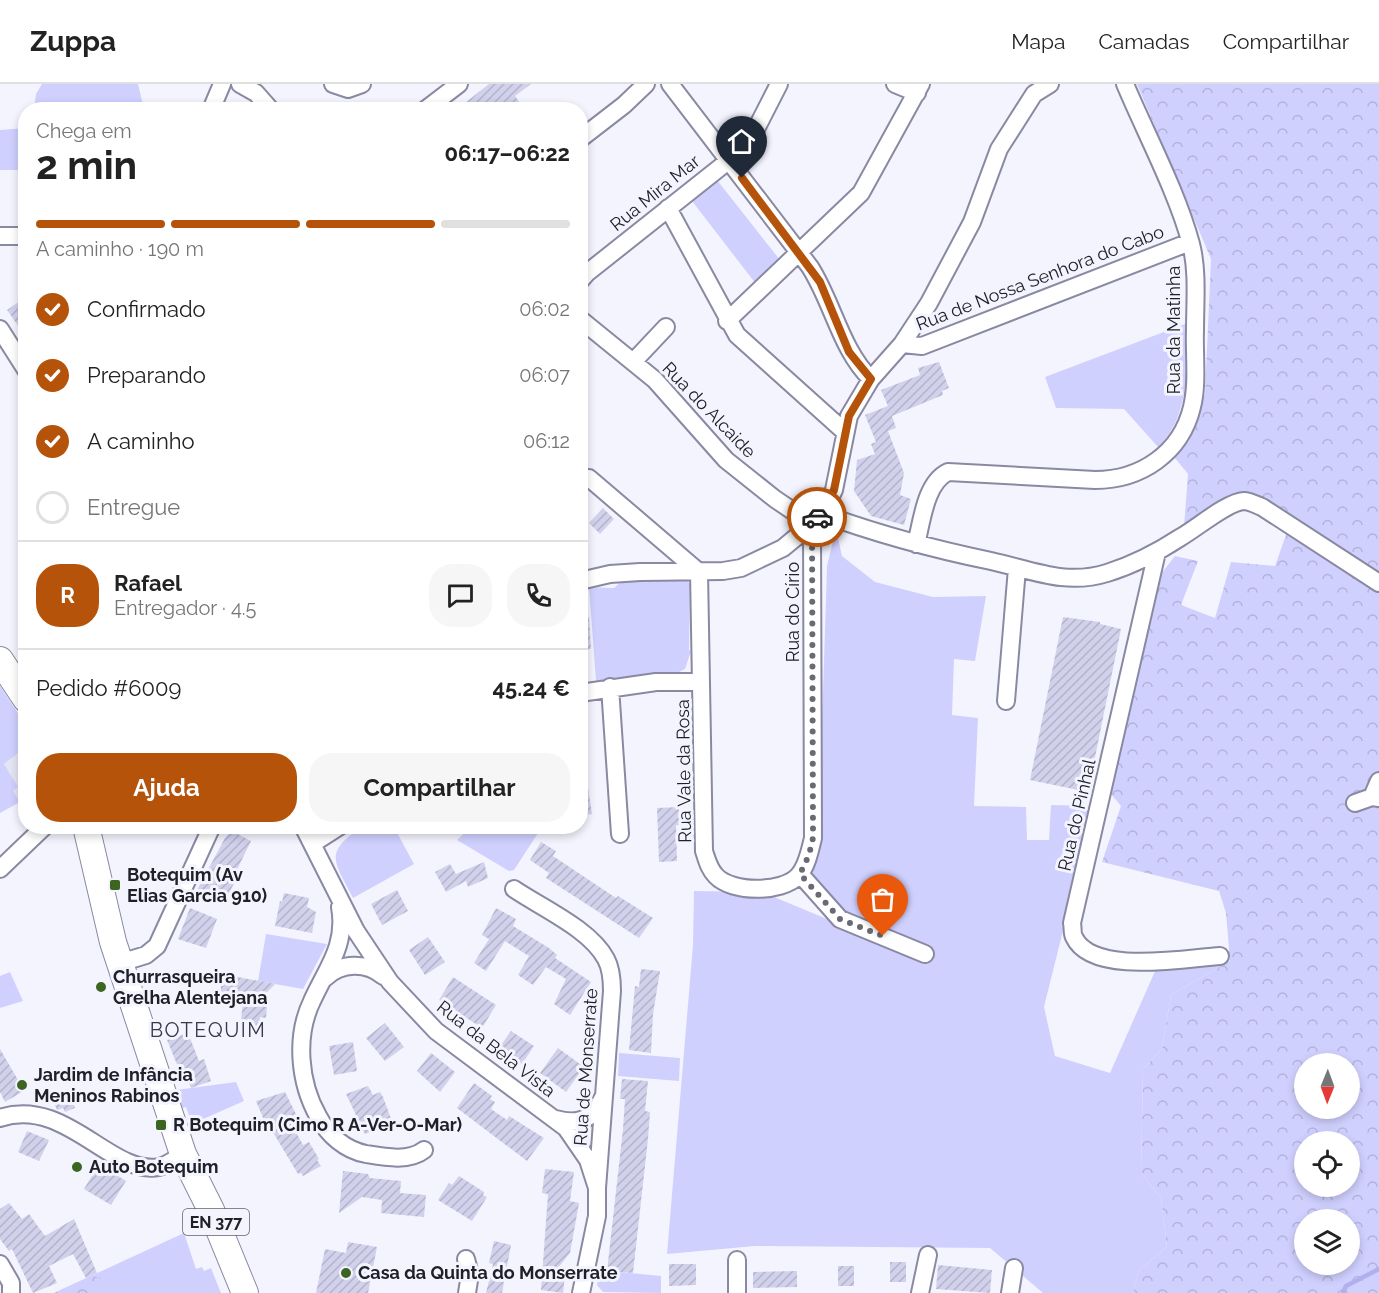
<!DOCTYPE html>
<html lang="pt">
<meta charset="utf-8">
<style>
body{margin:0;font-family:Raleway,sans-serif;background:#f6f6f6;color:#222;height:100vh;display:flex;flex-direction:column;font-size:22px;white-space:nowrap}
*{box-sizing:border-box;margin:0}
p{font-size:20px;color:#767676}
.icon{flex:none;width:33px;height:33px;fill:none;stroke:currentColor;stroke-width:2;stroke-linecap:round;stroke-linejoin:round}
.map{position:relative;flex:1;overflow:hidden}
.details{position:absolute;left:18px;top:18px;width:570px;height:732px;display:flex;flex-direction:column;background:#fff;border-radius:24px;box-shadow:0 3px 9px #0003}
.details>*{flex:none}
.needle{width:39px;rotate:181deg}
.buttons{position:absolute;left:1294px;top:969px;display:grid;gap:12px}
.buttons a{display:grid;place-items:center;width:66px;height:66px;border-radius:50%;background:#fff;box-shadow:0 3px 9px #0003;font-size:30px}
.pin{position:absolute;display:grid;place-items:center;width:51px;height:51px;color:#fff;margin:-62px -26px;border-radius:50% 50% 50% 0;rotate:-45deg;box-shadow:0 0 6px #0007}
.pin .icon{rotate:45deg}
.courier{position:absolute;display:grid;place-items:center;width:60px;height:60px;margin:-30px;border:4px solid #b45309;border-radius:50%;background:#fff;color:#222;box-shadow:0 2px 8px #0007}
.head em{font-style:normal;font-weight:700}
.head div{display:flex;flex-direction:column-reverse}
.head{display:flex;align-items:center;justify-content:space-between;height:102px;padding:0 18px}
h1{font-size:39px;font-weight:700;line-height:45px}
.bar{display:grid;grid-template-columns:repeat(4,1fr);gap:9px 6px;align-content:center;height:72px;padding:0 18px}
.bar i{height:8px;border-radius:4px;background:#e0e0e0}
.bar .current{background:#b45309}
.bar p{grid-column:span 4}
.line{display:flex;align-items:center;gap:15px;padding:0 18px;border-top:2px solid #e0e0e0}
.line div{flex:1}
.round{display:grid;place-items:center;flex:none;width:63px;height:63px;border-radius:24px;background:#f6f6f6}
ol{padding:0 18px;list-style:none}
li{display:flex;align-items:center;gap:18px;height:66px}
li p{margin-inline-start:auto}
li .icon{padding:6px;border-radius:50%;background:#b45309;color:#fff;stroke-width:4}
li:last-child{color:#767676}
li i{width:33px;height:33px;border:3px solid #e0e0e0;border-radius:50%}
.primary-button{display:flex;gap:12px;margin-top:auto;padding:12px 18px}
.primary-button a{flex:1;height:69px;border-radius:24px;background:#b45309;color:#fff;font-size:24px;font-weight:700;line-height:69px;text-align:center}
.primary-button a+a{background:#f6f6f6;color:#222}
header{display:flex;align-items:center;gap:36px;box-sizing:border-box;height:84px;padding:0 30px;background:#fff;border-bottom:2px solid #e0e0e0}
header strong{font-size:28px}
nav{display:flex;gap:33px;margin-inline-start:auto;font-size:21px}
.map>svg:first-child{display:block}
</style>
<header>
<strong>Zuppa</strong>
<nav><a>Mapa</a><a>Camadas</a><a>Compartilhar</a></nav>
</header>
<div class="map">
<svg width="1379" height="1209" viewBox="0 0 1379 1209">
<defs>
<pattern id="forest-crowns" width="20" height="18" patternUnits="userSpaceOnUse" patternTransform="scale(1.5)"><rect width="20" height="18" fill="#d0d0ff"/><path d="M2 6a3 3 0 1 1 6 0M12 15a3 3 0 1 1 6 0" fill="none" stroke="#b2b2db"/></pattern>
<pattern id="building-hatch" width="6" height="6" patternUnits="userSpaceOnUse" patternTransform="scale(1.5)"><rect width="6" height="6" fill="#d1d1ec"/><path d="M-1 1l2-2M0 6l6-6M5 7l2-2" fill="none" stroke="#b3b3ca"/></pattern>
</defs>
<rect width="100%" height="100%" fill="#f4f4ff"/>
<!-- built -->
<path fill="#e4e5f2" d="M25 664V728L13 707 17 704 4 680Z"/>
<!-- grass -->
<path fill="#d0d0ff" d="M42 0H138L144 25H34L36 10Z
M25 44V86H0V46Z
M717 96 780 176 756 200 692 117Z
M1185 240C1185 283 1192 330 1158 363L1124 325 1056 324 1045 293Z
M836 445 842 472 875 498 933 513 986 512 975 577 954 575 952 631 978 634 974 722 1026 723 1027 756H1049L1051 721 1094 722 1044 923 1055 972 1110 989 1156 885 1230 877 1171 911 1162 965 1143 985 1141 1089 1161 1114 1167 1163 1139 1186 1133 1209H1043L990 1164 755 1162 667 1170 693 861 694 807 762 808 928 877 933 867 837 829 809 788 818 766 827 482Z
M686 495 690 500 689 566 691 567 685 585 675 590 596 597 589 503 614 504 622 497Z
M0 602 25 640V664L4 680 18 703 13 707 20 718 0 729Z
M362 743H394L414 780 353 814C334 777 323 769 362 743Z
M471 743V742L542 743 514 786 509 787 457 756Z
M266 850 327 860 303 905 258 897Z
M10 888 23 917 0 924V892Z
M619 969 680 974 679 997 618 992Z
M236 998 244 1017 192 1040 186 1023 182 1024 176 1006Z
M184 1149 196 1185 202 1183 204 1187 211 1184 221 1209H54Z
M599 1186 661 1192V1209L603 1208 597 1201Z"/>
<!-- forest -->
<path fill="url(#forest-crowns)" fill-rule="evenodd" d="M1137 0H1379V1209H1133L1139 1186 1167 1163 1161 1114 1141 1089 1143 985 1162 965 1171 911 1230 877 1226 829 1219 807 1102 778 1121 722 1111 710 1157 495 1175 472 1198 477 1181 521 1215 534 1231 478 1275 482 1287 448 1358 497 1368 485 1265 413H1238L1184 443 1188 390 1175 374 1189 357 1205 309 1211 175ZM1305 980H1350V1024H1305ZM1305 1058H1350V1102H1305ZM1305 1136H1350V1180H1305Z
M91 1192 101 1194 99 1200 105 1209H54Z"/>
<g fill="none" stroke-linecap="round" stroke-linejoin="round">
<!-- stream -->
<path stroke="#b1b0ee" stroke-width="4.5" d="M1343 1209 1346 1202 1379 1185"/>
</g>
<!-- building -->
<path fill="url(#building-hatch)" d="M489 0H531L515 12 525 26H456Z
M26 213V253L7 226Z
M939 278 949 304 942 307 943 311 892 332 896 344 888 347 904 389 900 411 911 415 904 441 871 432 854 407 857 376 875 370 871 360 876 358 865 331 888 322 881 306 920 291 918 284Z
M603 424 614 435 600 450 589 439Z
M580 533H589L591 565 580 566Z
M1063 533 1100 538V540L1121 545 1088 708 1030 696Z
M587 698 592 730 580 732V699Z
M679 723V741H676L677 777 659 778 657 724Z
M232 747 251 757 232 796 235 798 223 819 197 806 225 754Z
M541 758 556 767 553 772 616 814 618 812 653 834 639 854 546 794 549 789 530 776Z
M484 778 488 794 468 803 466 797 446 808 435 788 450 780 456 790Z
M397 806 408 827 382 841 371 820Z
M284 809 309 814 307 823 316 828 312 849 275 842 280 817 282 818Z
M190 824 217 835 206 864 178 855Z
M496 824 516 835 513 842 549 864 557 871 555 874 591 898 570 931 554 920 566 895 546 883 533 901 518 891 529 872 505 857 486 887 474 879 489 855 482 851Z
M428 853 445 878 425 891 409 866Z
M641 885 660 887 653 930 651 969 629 966 635 902 639 903Z
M222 890 275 900 255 921 267 922 266 934 260 933V945L240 944 243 918 220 916Z
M453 893 496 921 482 944 439 916Z
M385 939 404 963 385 977 366 954Z
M511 947 534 962 522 980 499 964Z
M188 949 199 977 204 975 211 997 191 1004 189 999 185 1000 167 956Z
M353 958 357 987 334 991 329 962Z
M558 964 584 983 566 1008 540 989Z
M0 965 18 996 21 995 27 1005 5 1018 0 1008Z
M431 969 455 988 440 1008 417 987Z
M622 995 648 997 645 1027 650 1028 648 1055 633 1189 607 1187 623 1045 625 1015H620Z
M474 999 492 1012 490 1015 495 1018 491 1025 507 1036 509 1032 544 1054 527 1077 457 1024Z
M368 1002 373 1011 380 1008 383 1013 393 1040 365 1050 346 1010Z
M69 1006 75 1024 65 1028 63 1024 57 1026 51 1011Z
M285 1008 300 1038 292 1041 303 1061 309 1058 319 1075 317 1076 321 1082 303 1092 301 1089 298 1090 274 1050 269 1048 256 1017Z
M27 1047 49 1056 39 1077 18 1068Z
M99 1080 126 1097 111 1121 84 1105Z
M545 1085 574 1088 570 1117 579 1119 570 1169 553 1190 565 1191 563 1209 541 1206 548 1110 542 1109Z
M343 1087 368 1090 370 1094 401 1097 400 1109 426 1111 424 1133 381 1129 382 1116 362 1113 339 1129Z
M459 1092 484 1108 483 1111 487 1113 472 1137 438 1116 449 1099 452 1101Z
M9 1119 22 1135 29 1130 45 1152 74 1135 97 1189 86 1194 73 1170 49 1182 57 1199 33 1209 12 1165 9 1167 0 1155V1125Z
M494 1157 511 1161 502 1209H486L493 1180 489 1179Z
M348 1158 377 1163 368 1209H316L325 1165 346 1169Z
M890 1178H906V1198H890Z
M669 1180H696V1201L669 1202Z
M938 1181 992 1186 990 1209 936 1205Z
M838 1182H854V1202H838Z
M797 1187V1203L753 1204V1188Z"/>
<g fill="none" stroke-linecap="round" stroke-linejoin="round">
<defs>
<path id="street" d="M240 0 256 9 271 26
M333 0 348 5 362 0
M670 0 810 183C833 219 841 266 871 295
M895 0 917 9
M211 26 222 0
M425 26 459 0
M580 55 624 21 646 0
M668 124 737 251 845 348
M0 152H26
M580 197 587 189 742 66 753 51 779 0
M580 235 655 296 726 376 775 415 812 440
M727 237 861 109 921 0
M0 245 26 286
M902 260 922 262 1190 158
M633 278 666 243
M589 394 699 488 704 767C707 776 709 785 716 792 732 809 782 809 798 792 807 783 810 766 813 754L812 440
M820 429C877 450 933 465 991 477 1032 486 1065 502 1107 489 1133 481 1158 468 1181 453 1197 444 1227 418 1244 417 1249 417 1257 421 1262 423L1379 499
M916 460C922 438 925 399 948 388L1095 396C1141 396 1181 369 1192 323 1198 299 1194 271 1195 246 1195 218 1198 187 1191 160 1177 108 1146 50 1125 0
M1157 468 1072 839C1073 843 1072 850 1074 853 1092 892 1186 874 1220 872
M580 497 610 490 640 488 723 487 741 484 783 464 812 440 828 418 834 406 849 332 871 295 902 260 929 219 972 138 999 65 1034 10 1050 0
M610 603 620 750
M580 609 656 598H701
M1006 617 1017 484
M1379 697 1372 713 1379 714
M1355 719 1372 713
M303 742 356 847 390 898 436 947 566 1044 588 1076 597 1104
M312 760 340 742
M0 785 45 742
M800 790 840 835 925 870
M514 805C542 824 590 845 606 875 611 884 612 896 612 907L597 1104V1132L581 1209
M340 823C347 861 327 884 312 917 295 952 299 998 318 1032 328 1051 345 1066 366 1070 384 1073 409 1078 424 1066
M120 879 146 871 157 862 212 742
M325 894C341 878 367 878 383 892
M0 1034C65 1012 111 1092 159 1083 168 1081 175 1075 183 1070
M556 1035C577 1041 594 1036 602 1015
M466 1175 470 1190 467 1209
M737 1176V1209
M0 1180 11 1199V1209
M920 1209 928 1171
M1010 1209 1014 1184"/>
<path id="primary" d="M0 576 26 615
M86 742 113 858 183 1070 211 1126 245 1209"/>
</defs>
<!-- street casing -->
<use href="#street" stroke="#8989a2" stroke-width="20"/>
<!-- primary casing -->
<use href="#primary" stroke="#8989a2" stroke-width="28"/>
<!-- street -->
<use href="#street" stroke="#fff" stroke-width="16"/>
<!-- primary -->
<use href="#primary" stroke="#fff" stroke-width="26"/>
</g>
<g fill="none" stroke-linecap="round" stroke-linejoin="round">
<!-- done -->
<path stroke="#6a6a74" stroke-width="6" stroke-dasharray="0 10.8" d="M817 433 812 440 813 754 809 771 800 790 840 835 883 852"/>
<!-- route -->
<path stroke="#b45309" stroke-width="8" d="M742 94 820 198 849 268 871 295 849 332 834 406 817 433"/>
</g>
<!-- markers -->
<g fill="#3b6521" stroke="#f4f4ff" stroke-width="2">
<rect x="109" y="795" width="12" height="12" rx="3"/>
<circle cx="101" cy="903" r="6"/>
<circle cx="22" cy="1001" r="6"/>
<rect x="155" y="1035" width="12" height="12" rx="3"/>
<circle cx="77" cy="1083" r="6"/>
<circle cx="346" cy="1189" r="6"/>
</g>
<g text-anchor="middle" stroke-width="6" stroke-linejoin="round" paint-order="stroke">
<!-- shield labels -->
<rect fill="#f4f4ff" stroke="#606069" stroke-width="1.5" x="183" y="1125" width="66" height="26" rx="4.5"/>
<g font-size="16" font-weight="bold" fill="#202029">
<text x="216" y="1144">EN 377</text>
</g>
<!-- street labels -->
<g font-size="18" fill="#202029" stroke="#f4f4ff">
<text transform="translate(655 109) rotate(-39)" y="6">Rua Mira Mar</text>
<text transform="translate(1040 194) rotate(-21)" y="6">Rua de Nossa Senhora do Cabo</text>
<text transform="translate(1174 246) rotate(-90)" y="6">Rua da Matinha</text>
<text transform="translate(709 326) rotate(46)" y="6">Rua do Alcaide</text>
<text transform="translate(793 528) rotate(-90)" y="6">Rua do Círio</text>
<text transform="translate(684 687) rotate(-91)" y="6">Rua Vale da Rosa</text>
<text transform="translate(1077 731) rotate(-77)" y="6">Rua do Pinhal</text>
<text transform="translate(496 965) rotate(38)" y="6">Rua da Bela Vista</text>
<text transform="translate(586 983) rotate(-86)" y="6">Rua de Monserrate</text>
</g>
<!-- poi labels -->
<g font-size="18" font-weight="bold" fill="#202029" stroke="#f4f4ff" text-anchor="start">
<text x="127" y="797">Botequim (Av<tspan x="127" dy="21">Elias Garcia 910)</tspan></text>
<text x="113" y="899">Churrasqueira<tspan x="113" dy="21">Grelha Alentejana</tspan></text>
<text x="34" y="997">Jardim de Infância<tspan x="34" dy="21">Meninos Rabinos</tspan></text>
<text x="173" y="1047">R Botequim (Cimo R A-Ver-O-Mar)</text>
<text x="89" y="1089">Auto Botequim</text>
<text x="358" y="1195">Casa da Quinta do Monserrate</text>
</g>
<!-- neighbourhood labels -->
<g font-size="20" letter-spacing="1.5" fill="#38384d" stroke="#f4f4ff">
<text x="208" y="953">BOTEQUIM</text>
</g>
</g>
</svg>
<div class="buttons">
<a><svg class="needle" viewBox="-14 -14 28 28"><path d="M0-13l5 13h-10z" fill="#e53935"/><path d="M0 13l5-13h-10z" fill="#767676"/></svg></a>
<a><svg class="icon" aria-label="locate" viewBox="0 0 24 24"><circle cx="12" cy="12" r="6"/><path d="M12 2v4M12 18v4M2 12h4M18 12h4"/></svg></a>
<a><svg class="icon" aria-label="layers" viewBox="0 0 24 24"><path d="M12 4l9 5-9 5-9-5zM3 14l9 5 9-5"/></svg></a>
</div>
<div class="pin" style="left:883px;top:852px;background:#ea580c"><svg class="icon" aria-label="bag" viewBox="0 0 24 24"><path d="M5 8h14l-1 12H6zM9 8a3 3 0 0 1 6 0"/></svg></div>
<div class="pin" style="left:742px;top:94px;background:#1f2937"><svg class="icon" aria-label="home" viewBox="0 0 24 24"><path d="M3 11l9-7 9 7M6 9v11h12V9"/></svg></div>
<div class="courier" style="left:817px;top:433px"><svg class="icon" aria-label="car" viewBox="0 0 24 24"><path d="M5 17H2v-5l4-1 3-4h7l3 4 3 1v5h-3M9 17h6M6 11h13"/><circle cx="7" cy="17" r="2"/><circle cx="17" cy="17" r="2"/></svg></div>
<section class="details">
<div class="head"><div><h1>2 min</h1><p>Chega em</p></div><em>06:17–06:22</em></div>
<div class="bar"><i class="current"></i><i class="current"></i><i class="current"></i><i></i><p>A caminho · 190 m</p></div>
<ol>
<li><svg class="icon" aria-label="check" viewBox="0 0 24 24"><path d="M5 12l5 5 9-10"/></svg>Confirmado<p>06:02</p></li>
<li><svg class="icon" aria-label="check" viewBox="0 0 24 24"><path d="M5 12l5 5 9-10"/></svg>Preparando<p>06:07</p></li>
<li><svg class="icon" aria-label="check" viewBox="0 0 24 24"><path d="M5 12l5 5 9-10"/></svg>A caminho<p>06:12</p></li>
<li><i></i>Entregue</li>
</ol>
<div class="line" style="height:108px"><b class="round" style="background:#b45309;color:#fff">R</b><div><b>Rafael</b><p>Entregador · 4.5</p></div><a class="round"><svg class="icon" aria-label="chat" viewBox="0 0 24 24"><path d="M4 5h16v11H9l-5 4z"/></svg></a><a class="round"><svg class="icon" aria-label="phone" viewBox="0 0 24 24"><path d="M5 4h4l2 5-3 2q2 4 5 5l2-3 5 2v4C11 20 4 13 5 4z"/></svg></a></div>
<div class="line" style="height:78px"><div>Pedido #6009</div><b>45.24 €</b></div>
<div class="primary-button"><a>Ajuda</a><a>Compartilhar</a></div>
</section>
</div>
